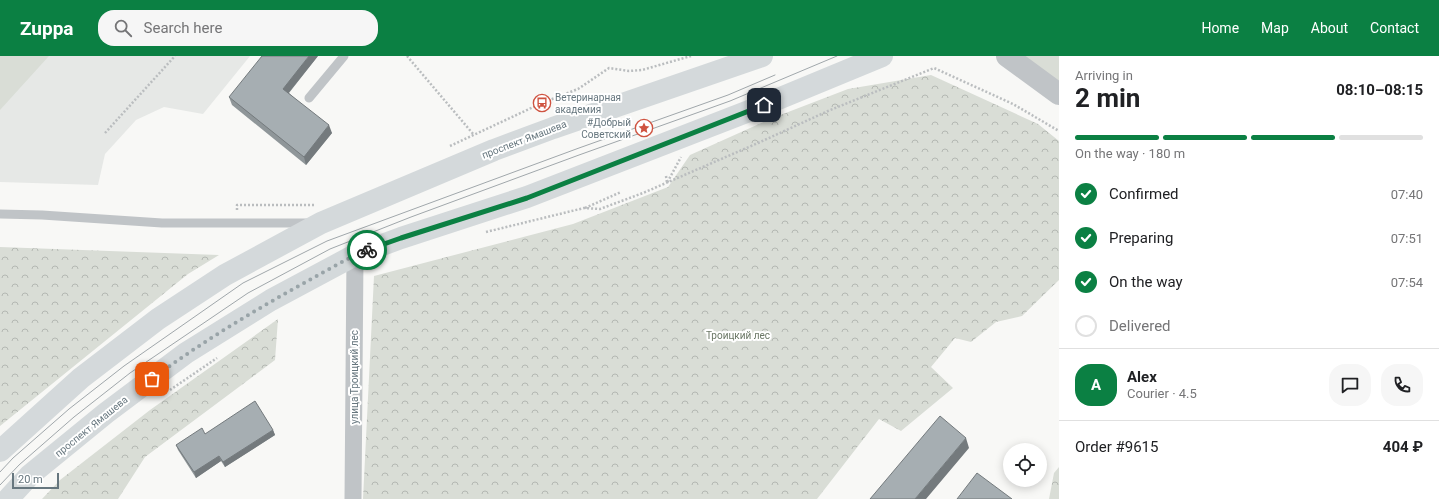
<!DOCTYPE html>
<meta charset="utf-8">
<style>
body{margin:0;font-family:Roboto,sans-serif;background:#f6f6f6;color:#202124;height:100vh;display:flex;flex-direction:column;font-size:15px;white-space:nowrap}
*{box-sizing:border-box;margin:0}
p{font-size:13px;color:#757577}
.icon{flex:none;width:22px;height:22px;fill:none;stroke:currentColor;stroke-width:2;stroke-linecap:round;stroke-linejoin:round}
.map{position:relative;flex:1;overflow:hidden}
.sheet{display:flex;flex-direction:column;background:#fff;width:380px}
.sheet>*{flex:none}
.controls{position:absolute;left:1003px;top:387px;display:grid;gap:8px}
.controls a{display:grid;place-items:center;width:44px;height:44px;border-radius:50%;background:#fff;box-shadow:0 2px 10px #0003;font-size:20px}
.scale{position:absolute;left:12px;bottom:10px;width:47px;box-sizing:border-box;padding-left:4px;border:2px solid #66767e;border-top:0;font-size:11px;line-height:14px;white-space:nowrap;color:#66767e;-webkit-text-stroke:3px #fff;paint-order:stroke}
.pin{position:absolute;display:grid;place-items:center;width:34px;height:34px;color:#fff;margin:-17px;border-radius:8px;box-shadow:0 2px 6px #0006}
.courier{position:absolute;display:grid;place-items:center;width:40px;height:40px;margin:-20px;border:3px solid #0b8043;border-radius:50%;background:#fff;color:#222;box-shadow:0 1px 5px #0007}
.summary em{font-style:normal;font-weight:700}
.summary div{display:flex;flex-direction:column-reverse}
.summary{display:flex;align-items:center;justify-content:space-between;height:68px;padding:0 16px}
h1{font-size:26px;font-weight:700;line-height:30px}
.bar{display:grid;grid-template-columns:repeat(4,1fr);gap:6px 4px;align-content:center;height:48px;padding:0 16px}
.bar i{height:5px;border-radius:3px;background:#e0e0e0}
.bar .selected{background:#0b8043}
.bar p{grid-column:span 4}
.line{display:flex;align-items:center;gap:10px;padding:0 16px;border-top:1px solid #e0e0e0}
.line div{flex:1}
.round{display:grid;place-items:center;flex:none;width:42px;height:42px;border-radius:16px;background:#f6f6f6}
ol{padding:0 16px;list-style:none}
li{display:flex;align-items:center;gap:12px;height:44px}
li p{margin-inline-start:auto}
li .icon{padding:4px;border-radius:50%;background:#0b8043;color:#fff;stroke-width:4}
li:last-child{color:#757577}
li i{width:22px;height:22px;border:2px solid #e0e0e0;border-radius:50%}
header{display:flex;align-items:center;gap:24px;box-sizing:border-box;height:56px;padding:0 20px;background:#0b8043;color:#fff}
header strong{font-size:19px}
nav{display:flex;gap:22px;margin-inline-start:auto;font-size:14px}
.search{width:280px;height:36px;background:#f6f6f6;display:flex;align-items:center;gap:10px;box-sizing:border-box;padding:0 14px;border-radius:16px;color:#757577;font-size:15px}
main{display:flex;flex:1;min-height:0}
.map>svg:first-child{display:block}
</style>
<header>
<strong>Zuppa</strong>
<div class="search"><svg class="icon" aria-label="search" viewBox="0 0 24 24"><circle cx="10" cy="10" r="6"/><path d="M15 15l6 6"/></svg>Search here</div>
<nav><a>Home</a><a>Map</a><a>About</a><a>Contact</a></nav>
</header>
<main>
<div class="map">
<svg width="1059" height="443" viewBox="0 0 1059 443">
<defs>
<pattern id="forest-crowns" width="20" height="18" patternUnits="userSpaceOnUse"><rect width="20" height="18" fill="#d9ddd6"/><path d="M2 6a3 3 0 1 1 6 0M12 15a3 3 0 1 1 6 0" fill="none" stroke="#b4b8b3"/></pattern>
</defs>
<rect width="100%" height="100%" fill="#f8f8f6"/>
<!-- built -->
<path fill="#e6e8e6" d="M0 0H250L203 58 164 51 136 64 105 98 98 129 0 126Z"/>
<!-- grass -->
<path fill="#d9ddd6" d="M0 0H49L0 54Z
M1022 0H1059V30Z"/>
<!-- forest -->
<path fill="url(#forest-crowns)" d="M931 19 1038 68 1059 85V224L1022 260 996 266 971 286 955 282 931 311 953 332 901 375 879 363 817 443H363L374 220 573 168 668 131 690 99 770 63 848 33Z
M0 191 219 199 188 218 0 370Z
M278 263 275 304 145 401 118 443H42L60 424 150 354Z
M1059 411V443H1049L1054 417Z"/>
<g fill="none" stroke-linecap="round" stroke-linejoin="round">
<!-- path -->
<path stroke="#babdbf" stroke-width="2.5" stroke-dasharray="2 2" stroke-linecap="butt" d="M407 0 474 79
M105 77 175 0
M450 90 542 47 578 33 609 12 629 15 642 14 691 0
M666 120 667 127 681 101
M585 152 621 136
M237 154V149H314
M486 176 584 152 600 153 643 137 758 87 828 55 934 12 1013 48 1059 75
M170 334 217 302"/>
<!-- service -->
<path stroke="#c0c4c7" stroke-width="9" d="M309 42 344 0
M0 158 42 159 162 167H310"/>
<!-- minor -->
<path stroke="#c0c4c7" stroke-width="17" d="M353 443 355 199"/>
<!-- tertiary -->
<path stroke="#c0c4c7" stroke-width="22" d="M1007 0 1059 38"/>
<!-- primary -->
<path stroke="#d4d9db" stroke-width="22" d="M0 395 81 322 158 263 225 219 321 167 494 94 553 72 762 0
M8 443 30 419 106 357 186 297 271 244 355 199 401 182 527 141 749 55 882 0"/>
<!-- tram -->
<path stroke="#a0a7ab" stroke-width="1" d="M0 416 13 402 69 353 124 310 243 227 327 185 579 92 728 39 775 19
M0 429 19 409 74 361 130 317 248 237 330 193 411 161 579 99 730 45 837 0"/>
</g>
<!-- wall -->
<path fill="#8f9699" d="M318 0 289 37 332 77 306 109 232 49 229 41Z
M273 374 275 379 225 411 221 405 196 422 178 394 176 389 205 378Z"/>
<!-- shaded-wall -->
<path fill="#747a7d" d="M309 0H318L286 40 283 33Z
M329 69 332 77 306 109 304 101Z
M273 374 275 379 225 411 223 406Z
M966 382 969 392 926 443H915Z
M219 400 221 405 196 422 194 416Z"/>
<!-- building -->
<path fill="#a6aeb2" stroke="#747a7d" d="M262 0H309L283 33 329 69 304 101 229 41Z
M255 345 273 374 223 406 219 400 194 416 176 389 202 372 205 378Z
M940 360 966 382 915 443H870Z
M977 417 1012 443H957Z"/>
<g fill="none" stroke-linecap="round" stroke-linejoin="round">
<!-- done -->
<path stroke="#99a4a8" stroke-width="4" stroke-dasharray="0 7.2" d="M152 323C216 275 285 237 355 199L367 194"/>
<!-- route -->
<path stroke="#0b8043" stroke-width="5" d="M367 194 401 182 527 142 764 49"/>
</g>
<!-- icons -->
<defs>
<symbol id="bus-ring" viewBox="-11 -11 22 22"><circle r="9.5" fill="#fff" stroke="#cf5340" stroke-width="1.5"/><path d="M-5-6H5V4H4V6H2V4H-2V6H-4V4H-5ZM-3.5-4V0h7V-4ZM-3.5 1.2v1.5H-2V1.2ZM2 1.2v1.5H3.5V1.2Z" fill="#cf5340"/></symbol>
<symbol id="sight-ring" viewBox="-11 -11 22 22"><circle r="9.5" fill="#fff" stroke="#cf5340" stroke-width="1.5"/><path d="M0-6L1.8-2.2L6-1.7L2.9 1.2L3.7 5.4L0 3.3L-3.7 5.4L-2.9 1.2L-6-1.7L-1.8-2.2Z" fill="#cf5340"/></symbol>
</defs>
<g fill-rule="evenodd">
<use href="#bus-ring" x="532" y="37" width="20" height="20"/>
<use href="#sight-ring" x="634" y="62" width="20" height="20"/>
</g>
<g text-anchor="middle" stroke-width="4" stroke-linejoin="round" paint-order="stroke">
<!-- poi labels -->
<g font-size="10" fill="#66767e" stroke="#fff" text-anchor="start">
<text x="555" y="45">Ветеринарная<tspan x="555" dy="12">академия</tspan></text>
<text x="631" y="70" text-anchor="end">#Добрый<tspan x="631" dy="12">Советский</tspan></text>
</g>
<!-- street labels -->
<g font-size="10" fill="#66767e" stroke="#fff">
<text transform="translate(524 83) rotate(-21)" y="4">проспект Ямашева</text>
<text transform="translate(354 321) rotate(-90)" y="4">улица Троицкий лес</text>
<text transform="translate(91 370) rotate(-39)" y="4">проспект Ямашева</text>
</g>
<!-- park labels -->
<g font-size="10" fill="#6a7765" stroke="#fff">
<text x="738" y="283">Троицкий лес</text>
</g>
</g>
</svg>
<div class="controls">
<a><svg class="icon" aria-label="locate" viewBox="0 0 24 24"><circle cx="12" cy="12" r="6"/><path d="M12 2v4M12 18v4M2 12h4M18 12h4"/></svg></a>
</div>
<div class="scale">20 m</div>
<div class="pin" style="left:152px;top:323px;background:#ea580c"><svg class="icon" aria-label="bag" viewBox="0 0 24 24"><path d="M5 8h14l-1 12H6zM9 8a3 3 0 0 1 6 0"/></svg></div>
<div class="pin" style="left:764px;top:49px;background:#1f2937"><svg class="icon" aria-label="home" viewBox="0 0 24 24"><path d="M3 11l9-7 9 7M6 9v11h12V9"/></svg></div>
<div class="courier" style="left:367px;top:194px"><svg class="icon" aria-label="bike" viewBox="0 0 24 24"><circle cx="6" cy="16" r="4"/><circle cx="18" cy="16" r="4"/><path d="M6 16l4-8h5l3 8M10 8l3 8H6M13 5h3"/></svg></div>
</div>
<section class="sheet">
<div class="summary"><div><h1>2 min</h1><p>Arriving in</p></div><em>08:10–08:15</em></div>
<div class="bar"><i class="selected"></i><i class="selected"></i><i class="selected"></i><i></i><p>On the way · 180 m</p></div>
<ol>
<li><svg class="icon" aria-label="check" viewBox="0 0 24 24"><path d="M5 12l5 5 9-10"/></svg>Confirmed<p>07:40</p></li>
<li><svg class="icon" aria-label="check" viewBox="0 0 24 24"><path d="M5 12l5 5 9-10"/></svg>Preparing<p>07:51</p></li>
<li><svg class="icon" aria-label="check" viewBox="0 0 24 24"><path d="M5 12l5 5 9-10"/></svg>On the way<p>07:54</p></li>
<li><i></i>Delivered</li>
</ol>
<div class="line" style="height:72px"><b class="round" style="background:#0b8043;color:#fff">A</b><div><b>Alex</b><p>Courier · 4.5</p></div><a class="round"><svg class="icon" aria-label="chat" viewBox="0 0 24 24"><path d="M4 5h16v11H9l-5 4z"/></svg></a><a class="round"><svg class="icon" aria-label="phone" viewBox="0 0 24 24"><path d="M5 4h4l2 5-3 2q2 4 5 5l2-3 5 2v4C11 20 4 13 5 4z"/></svg></a></div>
<div class="line" style="height:52px"><div>Order #9615</div><b>404 ₽</b></div>
</section>
</main>
